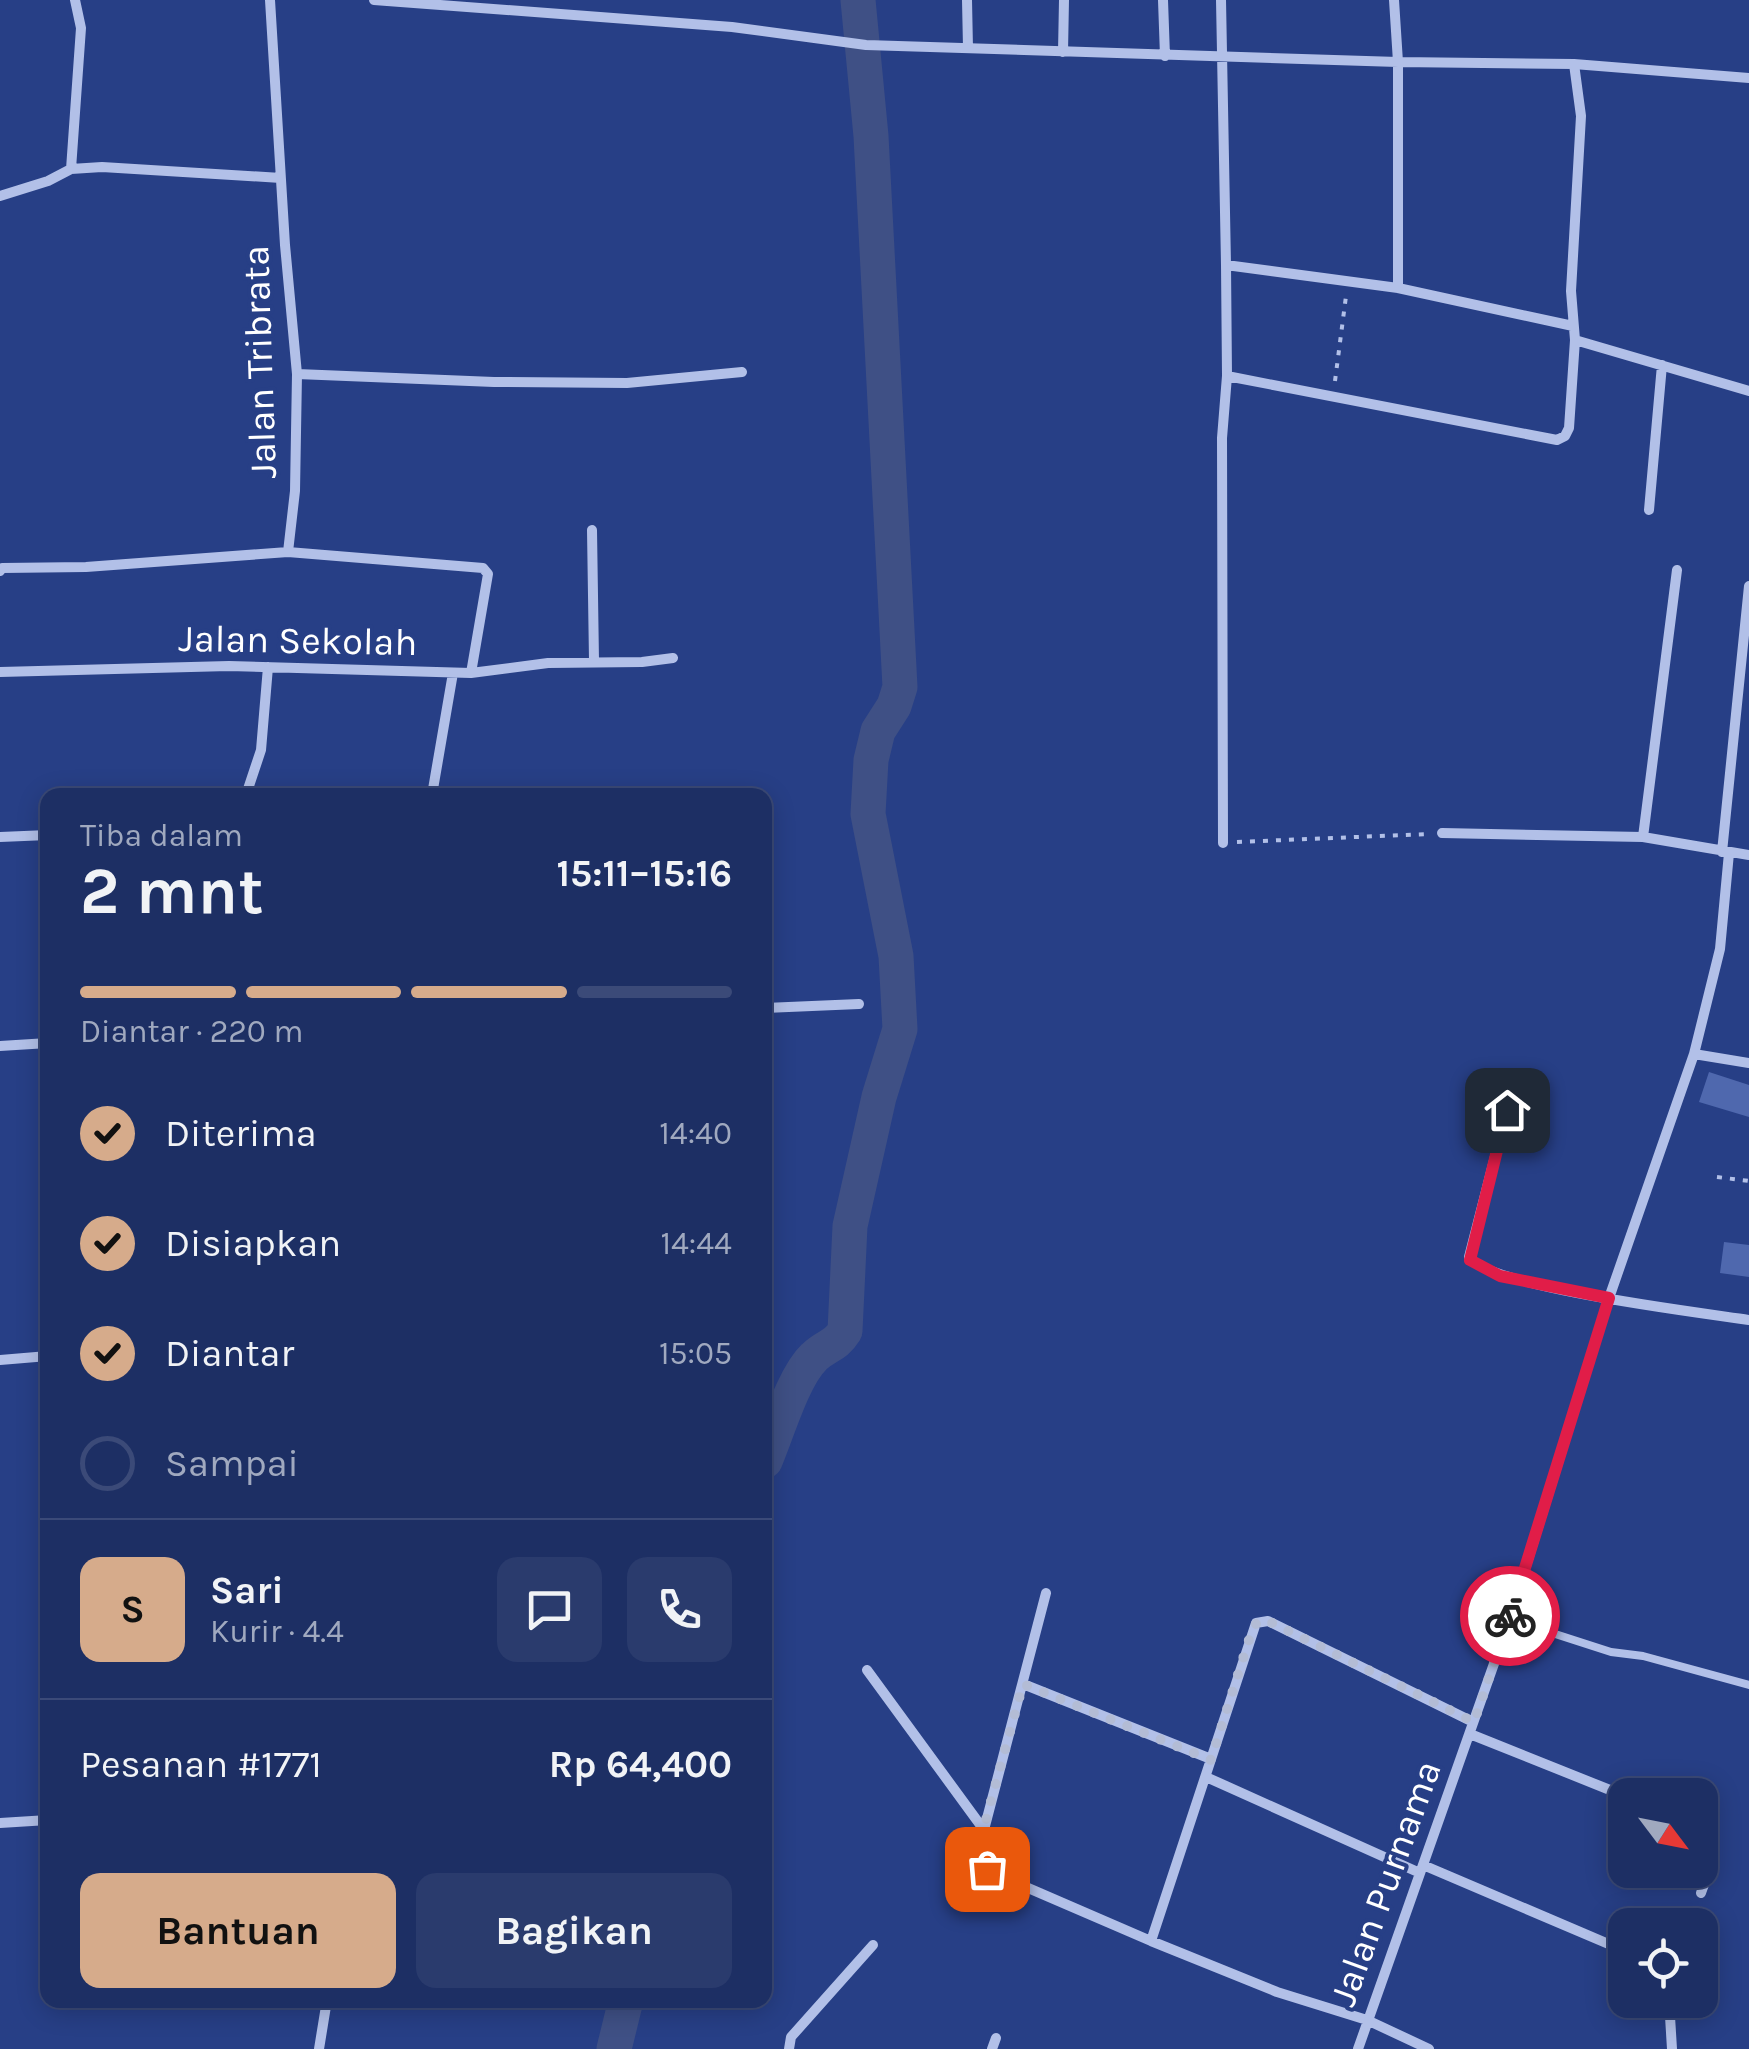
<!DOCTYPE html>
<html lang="id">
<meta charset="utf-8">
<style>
body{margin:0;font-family:Karla,sans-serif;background:#2a3b6d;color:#f1f3f6;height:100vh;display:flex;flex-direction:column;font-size:38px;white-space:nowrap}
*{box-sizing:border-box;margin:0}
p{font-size:32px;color:#a0a9bf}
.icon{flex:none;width:55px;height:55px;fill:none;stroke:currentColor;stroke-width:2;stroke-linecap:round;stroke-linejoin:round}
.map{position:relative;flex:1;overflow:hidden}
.sheet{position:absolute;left:40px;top:788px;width:732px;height:1220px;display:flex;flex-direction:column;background:#1d2f64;border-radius:20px;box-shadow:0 5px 25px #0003,0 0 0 2px #3b4a78}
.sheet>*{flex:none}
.needle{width:65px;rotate:122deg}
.tools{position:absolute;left:1608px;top:1778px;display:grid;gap:20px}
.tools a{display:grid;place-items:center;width:110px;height:110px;border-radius:20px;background:#1d2f64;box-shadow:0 5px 25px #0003,0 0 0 2px #3b4a78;font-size:50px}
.pin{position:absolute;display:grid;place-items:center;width:85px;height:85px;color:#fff;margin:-42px;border-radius:20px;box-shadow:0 5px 15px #0006}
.courier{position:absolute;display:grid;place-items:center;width:100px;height:100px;margin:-50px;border:8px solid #e11d48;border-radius:50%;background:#fff;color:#222;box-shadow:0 2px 12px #0007}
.summary em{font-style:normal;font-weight:700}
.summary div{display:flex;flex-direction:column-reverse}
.summary{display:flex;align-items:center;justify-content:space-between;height:170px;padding:0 40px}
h1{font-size:65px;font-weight:700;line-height:75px}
.bar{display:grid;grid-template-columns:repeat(4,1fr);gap:15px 10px;align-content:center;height:120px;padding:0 40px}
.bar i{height:12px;border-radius:8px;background:#3b4a78}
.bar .selected{background:#d6ab8b}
.bar p{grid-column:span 4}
.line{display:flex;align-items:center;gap:25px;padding:0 40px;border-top:2px solid #3b4a78}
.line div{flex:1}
.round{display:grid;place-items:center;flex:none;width:105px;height:105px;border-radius:20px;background:#2a3b6d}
ol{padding:0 40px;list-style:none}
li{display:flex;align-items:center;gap:30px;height:110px}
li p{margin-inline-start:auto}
li .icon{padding:10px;border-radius:50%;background:#d6ab8b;color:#111;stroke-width:4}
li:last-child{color:#a0a9bf}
li i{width:55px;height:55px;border:5px solid #3b4a78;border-radius:50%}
.button{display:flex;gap:20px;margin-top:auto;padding:20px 40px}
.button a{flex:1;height:115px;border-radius:20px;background:#d6ab8b;color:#111;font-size:40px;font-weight:700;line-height:115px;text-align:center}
.button a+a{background:#2a3b6d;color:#f1f3f6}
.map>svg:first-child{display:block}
</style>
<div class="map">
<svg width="1749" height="2049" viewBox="0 0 1749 2049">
<rect width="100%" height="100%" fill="#273f86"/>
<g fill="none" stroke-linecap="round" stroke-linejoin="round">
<!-- river -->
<path stroke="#3f5085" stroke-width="35" d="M765 1461C777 1433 793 1377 814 1357 826 1345 835 1347 845 1331L850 1226 879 1097 900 1029 896 956 868 814 871 760 878 731 894 706 900 687 871 136 858 0
M614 2049 626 2000"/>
</g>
<!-- building -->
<path fill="#4f68ae" d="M1709 1072 1749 1085V1117L1699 1102Z
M1724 1242 1749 1245V1277L1720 1273Z"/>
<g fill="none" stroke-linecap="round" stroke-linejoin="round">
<!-- path -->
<path stroke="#b2c0e8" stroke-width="4" stroke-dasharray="5 8" stroke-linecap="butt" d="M1335 381 1346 296
M1237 842 1428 834
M1717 1177 1749 1181"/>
<!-- lane -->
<path stroke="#b2c0e8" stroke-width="8" d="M1508 1624 1549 1632 1611 1652 1643 1656 1749 1685"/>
<!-- street -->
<path stroke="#b2c0e8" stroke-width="10" d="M374 0 732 27 866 45 1398 62 1574 64
M967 0 968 48
M1163 0 1165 56
M1221 0 1226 265 1398 288 1573 326
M1394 0 1398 62V288
M1063 52 1064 0
M1749 78 1574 64 1581 116 1571 291 1575 340 1749 391
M71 169 81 28 75 0
M0 196 48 181 71 169 102 167 281 178
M297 374 494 382 627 383 742 372
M1227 376 1557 440 1565 436 1569 428 1575 340
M1649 510 1662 365
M592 530 594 661
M288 552 483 568 488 574 471 673
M0 571 2 568 86 567 288 552 295 491 297 374 285 245 270 0
M0 672 229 666 471 673 548 663 642 662 673 658
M246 795 261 750 268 667
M432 795 453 673
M1442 833 1643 837 1749 855
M0 837 48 835
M1643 837 1677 570
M1223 843 1222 438 1227 376 1226 265
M1722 852 1749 586
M765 1008 859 1004
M0 1046 48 1043
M1694 1054 1749 1063
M1507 1110 1469 1257C1489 1287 1703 1313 1749 1320
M0 1360 48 1356
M1046 1593 979 1849 982 1864 1005 1878 1151 1941 1277 1992 1367 2020 1429 2049
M867 1670 984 1830
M1023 1684 1211 1759
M1470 1734 1625 1796
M1206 1777 1420 1873
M0 1823 48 1820
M1700 1826C1725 1844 1709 1869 1701 1893
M1423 1865 1625 1951
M1151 1941 1256 1623 1268 1621 1473 1722
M1669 2000 1672 2049
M319 2049 327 2000
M789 2049 791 2037 873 1945
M992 2049 996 2038
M1358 2049 1508 1624 1609 1298 1694 1054 1720 949 1729 853"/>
</g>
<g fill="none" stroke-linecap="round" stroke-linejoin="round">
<!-- done -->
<path stroke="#b3bcd5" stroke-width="10" stroke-dasharray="0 18" d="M987 1869 980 1860 978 1849 1023 1684 1211 1760 1253 1627 1259 1621H1268L1474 1722 1510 1616"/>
<!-- route -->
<path stroke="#e11d48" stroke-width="12" d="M1507 1110 1470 1260 1500 1276 1609 1298 1510 1616"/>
</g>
<g text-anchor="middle" stroke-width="8" stroke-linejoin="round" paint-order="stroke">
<!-- street labels -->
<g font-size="38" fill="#fff" stroke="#273f86">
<text transform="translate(259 362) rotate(-92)" y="13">Jalan Tribrata</text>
<text transform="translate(298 640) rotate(1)" y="13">Jalan Sekolah</text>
<text transform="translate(1385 1883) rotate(-70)" y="13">Jalan Purnama</text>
</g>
</g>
</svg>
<div class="tools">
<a><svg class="needle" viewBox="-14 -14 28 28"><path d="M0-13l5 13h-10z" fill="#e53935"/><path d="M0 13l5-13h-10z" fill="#a0a9bf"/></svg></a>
<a><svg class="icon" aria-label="locate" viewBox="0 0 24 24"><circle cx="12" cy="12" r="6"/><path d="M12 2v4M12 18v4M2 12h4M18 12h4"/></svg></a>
</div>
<div class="pin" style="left:987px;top:1869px;background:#ea580c"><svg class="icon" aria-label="bag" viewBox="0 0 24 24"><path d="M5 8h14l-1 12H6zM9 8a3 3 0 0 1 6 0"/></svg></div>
<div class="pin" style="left:1507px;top:1110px;background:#1f2937"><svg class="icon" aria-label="home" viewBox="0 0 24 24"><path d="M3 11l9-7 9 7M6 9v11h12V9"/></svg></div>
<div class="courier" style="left:1510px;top:1616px"><svg class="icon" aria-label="bike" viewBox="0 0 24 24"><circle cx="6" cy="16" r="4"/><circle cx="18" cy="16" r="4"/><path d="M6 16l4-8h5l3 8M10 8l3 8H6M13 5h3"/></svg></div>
<section class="sheet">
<div class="summary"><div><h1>2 mnt</h1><p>Tiba dalam</p></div><em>15:11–15:16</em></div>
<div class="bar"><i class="selected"></i><i class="selected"></i><i class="selected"></i><i></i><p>Diantar · 220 m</p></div>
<ol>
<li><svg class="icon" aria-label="check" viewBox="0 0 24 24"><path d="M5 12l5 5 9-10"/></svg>Diterima<p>14:40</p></li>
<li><svg class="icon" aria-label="check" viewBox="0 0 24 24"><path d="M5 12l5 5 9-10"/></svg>Disiapkan<p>14:44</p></li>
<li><svg class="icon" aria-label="check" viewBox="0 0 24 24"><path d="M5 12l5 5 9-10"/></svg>Diantar<p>15:05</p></li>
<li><i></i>Sampai</li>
</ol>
<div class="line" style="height:180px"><b class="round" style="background:#d6ab8b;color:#111">S</b><div><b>Sari</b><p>Kurir · 4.4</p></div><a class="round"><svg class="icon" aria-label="chat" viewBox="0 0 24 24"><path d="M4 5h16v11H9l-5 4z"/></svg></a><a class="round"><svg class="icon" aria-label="phone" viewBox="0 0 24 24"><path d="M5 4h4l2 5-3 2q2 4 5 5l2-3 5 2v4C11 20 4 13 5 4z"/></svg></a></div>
<div class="line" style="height:130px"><div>Pesanan #1771</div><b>Rp 64,400</b></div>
<div class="button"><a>Bantuan</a><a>Bagikan</a></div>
</section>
</div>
